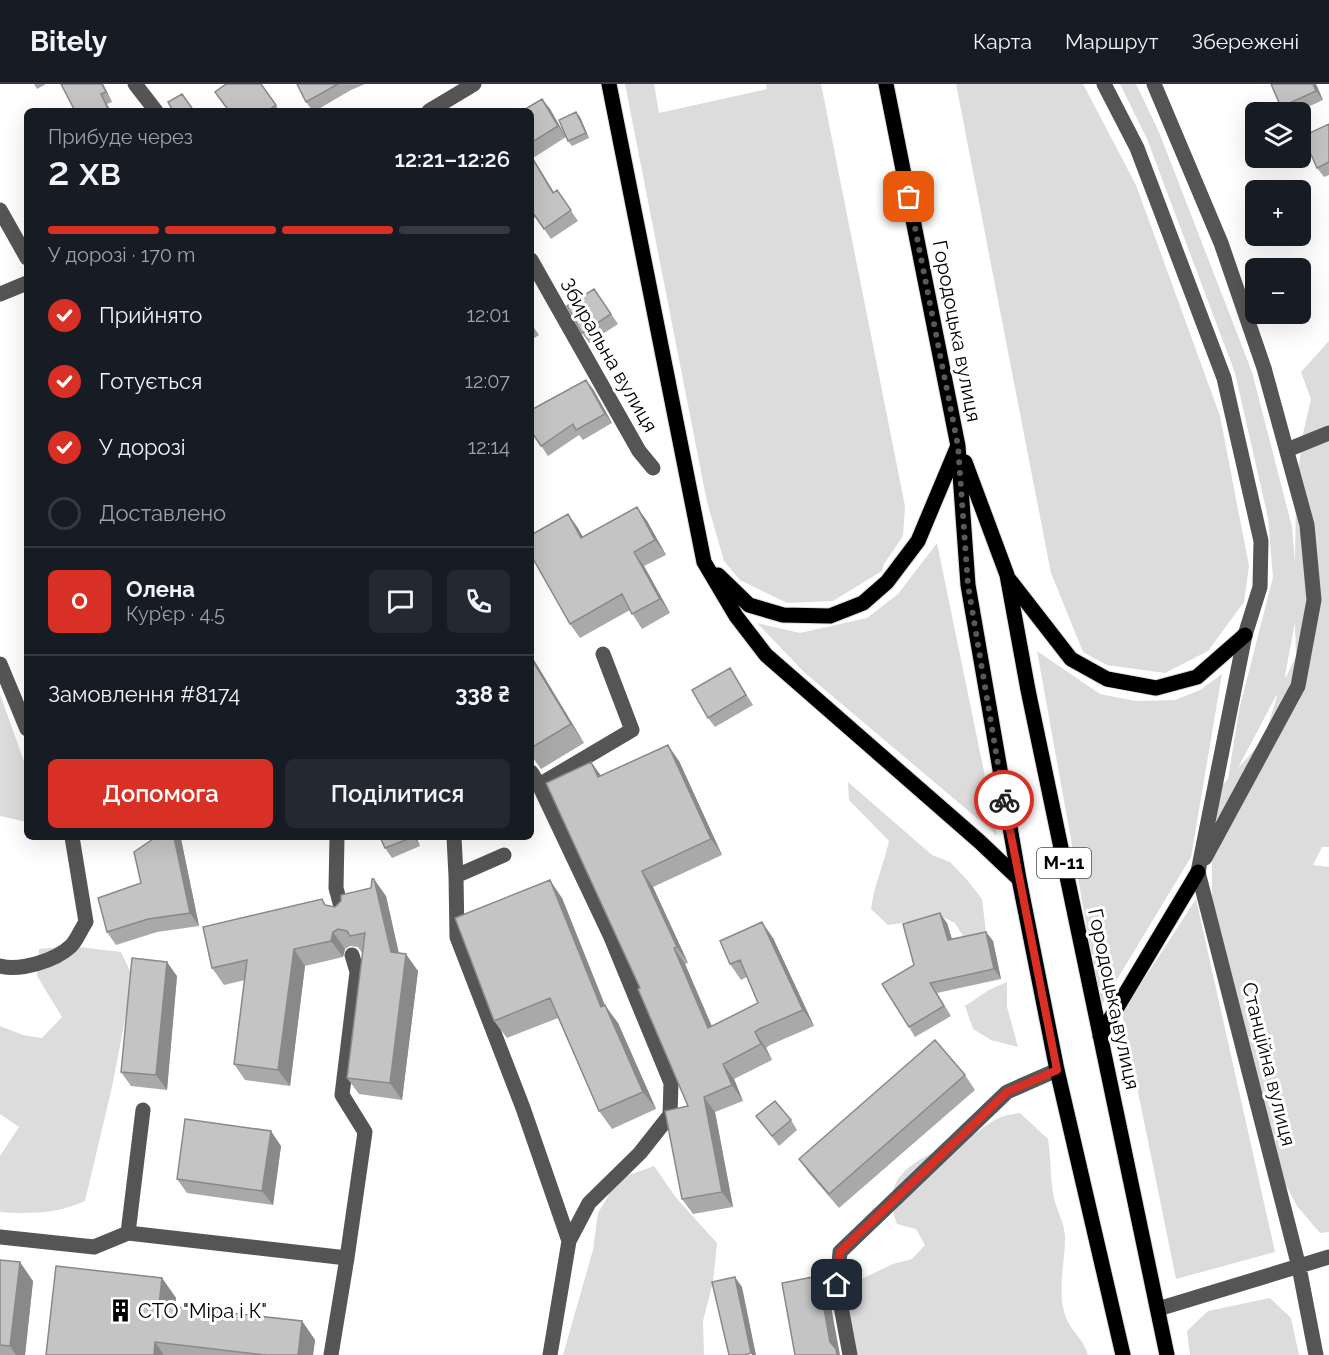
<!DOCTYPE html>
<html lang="uk">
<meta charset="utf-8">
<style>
body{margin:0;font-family:Raleway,sans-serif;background:#242831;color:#f1f3f6;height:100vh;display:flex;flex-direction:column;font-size:22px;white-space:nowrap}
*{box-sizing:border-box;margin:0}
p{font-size:20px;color:#9ea1a6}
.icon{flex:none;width:33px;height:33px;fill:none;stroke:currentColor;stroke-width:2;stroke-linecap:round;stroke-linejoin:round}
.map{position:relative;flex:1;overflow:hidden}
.sheet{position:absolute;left:24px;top:24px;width:510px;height:732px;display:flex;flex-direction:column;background:#171b24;border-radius:9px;box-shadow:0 6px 24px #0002}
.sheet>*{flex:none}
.buttons{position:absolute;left:1245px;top:18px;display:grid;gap:12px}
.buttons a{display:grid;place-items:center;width:66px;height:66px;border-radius:9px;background:#171b24;box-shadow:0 6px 24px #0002;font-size:30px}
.pin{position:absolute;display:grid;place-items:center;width:51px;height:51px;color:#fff;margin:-26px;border-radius:12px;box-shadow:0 3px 9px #0006}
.courier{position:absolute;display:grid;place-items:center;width:60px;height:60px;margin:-30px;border:4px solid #d93025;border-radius:50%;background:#fff;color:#222;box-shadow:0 2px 8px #0007}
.summary em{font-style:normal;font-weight:600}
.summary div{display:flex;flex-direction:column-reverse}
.summary{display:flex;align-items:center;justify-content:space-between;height:102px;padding:0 24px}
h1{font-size:39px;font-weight:600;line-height:45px}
.bar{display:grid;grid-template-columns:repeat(4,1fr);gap:9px 6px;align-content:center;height:72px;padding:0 24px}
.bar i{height:8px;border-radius:4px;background:#363941}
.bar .active{background:#d93025}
.bar p{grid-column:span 4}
.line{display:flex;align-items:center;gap:15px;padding:0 24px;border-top:2px solid #363941}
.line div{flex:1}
.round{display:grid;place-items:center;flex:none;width:63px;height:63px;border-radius:9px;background:#242831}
ol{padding:0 24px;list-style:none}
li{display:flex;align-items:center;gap:18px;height:66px}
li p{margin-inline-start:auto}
li .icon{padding:6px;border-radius:50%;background:#d93025;color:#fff;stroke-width:4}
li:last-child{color:#9ea1a6}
li i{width:33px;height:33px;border:3px solid #363941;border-radius:50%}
.cta{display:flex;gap:12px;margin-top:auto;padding:12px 24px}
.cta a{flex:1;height:69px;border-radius:9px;background:#d93025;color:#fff;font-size:24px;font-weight:600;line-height:69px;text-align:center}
.cta a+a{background:#242831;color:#f1f3f6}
header{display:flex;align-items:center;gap:36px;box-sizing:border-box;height:84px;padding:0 30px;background:#171b24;border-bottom:2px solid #363941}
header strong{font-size:28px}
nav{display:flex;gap:33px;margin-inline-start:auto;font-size:21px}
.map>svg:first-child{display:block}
</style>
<header>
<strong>Bitely</strong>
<nav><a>Карта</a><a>Маршрут</a><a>Збережені</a></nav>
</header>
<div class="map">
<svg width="1329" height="1271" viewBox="0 0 1329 1271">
<rect width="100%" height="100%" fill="#fff"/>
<!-- green -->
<path fill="#dcdcdc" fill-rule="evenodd" d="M625 0H654L659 29 767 5 766 0H821L905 422 903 452 884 480 882 487 833 517 787 519 740 496 724 477 707 418Z
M956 0H1083L1136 101 1220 332 1249 482 1244 518 1208 567 1165 589 1107 581 1083 568 1051 489Z
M1120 0H1136L1159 48 1252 288 1292 443 1295 478 1296 411 1302 354 1311 315 1301 288 1329 257V763H1322L1313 781 1329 783V1148L1320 1149 1297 1122 1279 1088 1212 823V779L1218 706 1228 695 1239 626 1273 493 1268 434 1235 289 1147 55ZM1295 538 1296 572 1286 593 1285 592ZM1277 612 1264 655 1238 684 1276 612Z
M937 459 997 751 805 589 757 539 800 549 867 534 898 510Z
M1037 567 1100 610 1136 617 1175 616 1200 606 1222 590 1191 773 1101 922Z
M0 610 27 686V738L0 732Z
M848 698 932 771 950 778 968 797 982 815 986 848 963 852 955 839 943 833 888 841 871 825C874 801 884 780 889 757L849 716Z
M1196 815 1275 1168 1176 1195 1122 929Z
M71 862 121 868 130 887V910L112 1003 85 1117C56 1130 31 1130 0 1128V1072L19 1043 0 1030V942L23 951 42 954 62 933 37 892 39 865Z
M1007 898V923L1018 963 991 956 973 945 965 922 989 906Z
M1020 1029 1048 1055C1051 1075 1050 1095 1054 1114 1057 1128 1065 1139 1065 1154 1065 1180 1056 1211 1067 1236 1073 1249 1084 1256 1088 1271H854L847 1213 857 1197 893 1180 912 1175 925 1161 916 1145 897 1140C876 1085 926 1073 967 1054 990 1042 991 1032 1020 1029Z
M654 1082 677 1115 717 1159 713 1198 703 1237 704 1271H563L593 1166 598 1129 618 1095Z
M1270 1214 1291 1234 1299 1271H1190L1187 1247 1208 1227Z"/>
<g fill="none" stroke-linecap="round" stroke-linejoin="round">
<defs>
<path id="major" d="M609 0 704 478 736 532 766 571 980 758 1019 795
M886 0 958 362 968 501 1019 795 1057 986 1123 1271
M965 378 1007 491 1028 606 1167 1271
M718 491 749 521 783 531 830 532 863 519 887 498 918 457 957 364
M1008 494 1071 575 1107 595 1156 604 1197 593 1245 551
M1100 952 1198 788"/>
</defs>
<!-- major casing -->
<use href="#major" stroke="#dbdbdb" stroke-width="17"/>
<!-- minor -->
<path stroke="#555" stroke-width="15" d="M135 0 156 27
M1104 0 1137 64 1224 294 1261 457 1260 503 1245 551 1198 788 1299 1183 1316 1271
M1154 0 1221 159 1264 284 1307 441 1314 516 1298 602 1205 774
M429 27 474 0
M0 126 27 174
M531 176 639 367 653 384
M0 210 27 199
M1287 366 1329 349
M0 580 27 645
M531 688 539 701 632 646 603 570
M539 701 610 851 671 999 670 1031 640 1069 589 1119 569 1157
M337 753 336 804 343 830
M454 753 456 792 504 771
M456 792 457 853 523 1024 569 1157 550 1271
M0 882C21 887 55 877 71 862 77 856 81 845 86 838L72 753
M143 1026 128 1149 347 1174 331 1271
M0 1153 94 1163 128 1149
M347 1174 365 1048 342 1011 357 888 352 871
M1158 1225 1329 1173
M850 1271 837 1201 840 1168 1007 1008 1057 986"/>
<!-- major -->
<use href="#major" stroke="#000" stroke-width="15"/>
</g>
<!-- wall -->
<path fill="#a9a9a9" d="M34 0H46L37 5Z
M61 0H103L112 18 107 20Z
M261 0 280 27H229Z
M297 0H365L351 6 315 27H313L306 18Z
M1316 0 1323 16 1297 28H1285L1281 23Z
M542 15 550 25 566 53 533 74 554 109 557 106 578 137 551 155 536 133 531 136V27Z
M576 28 580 33 589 54 572 62 568 57Z
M1329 40V91L1324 93 1317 84Z
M594 205 618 240 589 259 582 249Z
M531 239 539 251 531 256Z
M593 305 612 339 583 356 579 351 548 372 531 347Z
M637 423 647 437 666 471 644 482 670 529 642 545 630 526 580 554 570 540 568 430 583 453Z
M531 571 584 659 541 685 531 671Z
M736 594 753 621 715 643 708 634Z
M679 677 722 771 653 803 688 879 685 880 712 942 758 919 747 893 741 896 730 880 773 854 814 942 770 961 766 964 772 976 734 995 743 1017 715 1028 733 1123 693 1130 682 1115 688 1022 640 904 591 678 601 692Z
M380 753H416L420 762 392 774 385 764Z
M181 755 199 842 157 848 116 861 107 848 141 799Z
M386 812 399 869 418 887 402 1016 359 1010 347 994 363 869H362L358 863 350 862 345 865 343 873 305 882 290 1002 245 996 234 980 245 896 224 901 212 884 326 821 335 823Z
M562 814 605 921 618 939 656 1025 612 1045 599 1027 558 934 507 954 494 937Z
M947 839 952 855 986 848 993 857 1001 895 937 909 951 932 915 953 909 943 914 881Z
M177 892 167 1006 131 1002 121 988Z
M965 991 975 1006 839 1124 809 1089 799 1075Z
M756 1032 791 1036 797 1046 779 1062Z
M281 1062 273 1121 187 1109 177 1095Z
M0 1176 33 1197 25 1271H0Z
M162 1194 176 1214 175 1223 302 1237 315 1256 313 1271H46Z"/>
<!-- shaded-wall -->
<path fill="#898989" d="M102 0H103L112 18 106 8Z
M1313 0H1316L1323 16 1316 7Z
M101 10 107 20 111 27H109Z
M542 15 550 25 566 53 558 42Z
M576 28 580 33 589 54 586 49Z
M531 71 561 120 553 109Z
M586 296 593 305 612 339 605 330Z
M637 423 647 437 666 471 655 456Z
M568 430 578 444 591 468 581 454Z
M634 468 644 482 670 529 660 515Z
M531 571 584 659 571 640 531 574Z
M668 661 679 677 722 771 711 755Z
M591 678 602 693H598Z
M174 753H179L181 755 199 842 190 829Z
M414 753H416L420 762Z
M642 787 653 803 688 879 677 863Z
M374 795 386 812 402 885 391 868Z
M550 796 562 814 605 922 618 939 656 1025 643 1008 601 923Z
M940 829 947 839 955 866 948 856Z
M762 838 773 854 814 942 803 926Z
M333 848 345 865 343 873 331 857Z
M986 848 993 857 1001 895 994 885Z
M674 864 685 880 719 960 708 944Z
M294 865 305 882 290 1002 278 986Z
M406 870 418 887 402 1016 390 999Z
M167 878 177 892 167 1006 156 991Z
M755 948 766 964 772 976 761 960Z
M723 980 734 995 743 1017 732 1001Z
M704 1013 715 1028 733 1123 722 1108Z
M271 1047 281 1062 273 1121 262 1107Z
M20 1178 33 1197 25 1271H16L10 1262Z
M818 1192 828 1206 840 1271H837L830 1258Z
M735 1193 742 1203 756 1271H752L751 1269Z
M162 1194 176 1214 173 1240 159 1221Z
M302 1237 315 1256 313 1271H298Z
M155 1258 164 1271H154Z"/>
<!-- building -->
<path fill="#c4c4c4" stroke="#898989" stroke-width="1.5" d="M61 0H102L106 8 101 10 109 27H75Z
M226 0H261L276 21 267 27H229L215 8Z
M297 0H338L306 18Z
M1271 0H1313L1316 7 1281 23Z
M182 10 194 27H173L168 18Z
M542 15 558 42 531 59V27H522Z
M576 28 586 49 568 57 559 36Z
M1329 40V78L1317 84 1303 52Z
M531 72 553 109 557 106 571 126 544 145 531 126Z
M594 205 611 230 582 249 567 222Z
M586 296 605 330 576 346 573 340 541 362 531 347V326Z
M637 423 655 456 634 468 660 515 632 530 622 510 570 540 531 471V451L568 430 581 454Z
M531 574 571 640 531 664Z
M730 584 746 611 708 634 692 606Z
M668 661 711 755 642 787 677 863 674 864 708 944 758 919 740 876 730 880 720 857 762 838 803 926 759 945 755 948 761 960 723 980 732 1001 704 1013 722 1108 682 1115 665 1027 688 1022 638 905 640 904 546 699 591 678 598 693Z
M156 753H174L190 829 148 835 107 848 98 814 141 799 134 768Z
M380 753H413L385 764Z
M372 795H374L391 868 406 870 390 999 347 994 365 849 350 852 347 847 338 845 333 848 331 857 294 865 278 986 234 980 247 876 212 884 203 843 322 815 325 821 335 823 341 817V811L371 804Z
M550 796 601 923 605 921 643 1008 599 1027 550 914 494 937 455 834Z
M940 829 948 856 986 848 994 885 930 899 944 922 909 943 882 900 914 881 903 840Z
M132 874 167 878 156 991 121 988Z
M935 956 965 991 829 1110 799 1075Z
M775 1017 791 1036 772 1052 756 1032Z
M185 1035 271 1047 262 1107 177 1095Z
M0 1176 20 1178 10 1262 0 1261Z
M56 1182 162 1194 159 1221 302 1237 298 1271H265L155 1258 154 1271H46Z
M818 1192 830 1258 836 1265 837 1271H795L782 1199Z
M735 1193 751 1269 744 1271H729L712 1198Z"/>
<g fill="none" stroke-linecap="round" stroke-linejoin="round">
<!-- done -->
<path stroke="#595959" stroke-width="6" stroke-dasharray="0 10.8" d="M909 113 958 362 968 501 1004 716"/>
<!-- route -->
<path stroke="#d93025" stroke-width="8" d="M837 1201 840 1168 1007 1008 1057 986 1004 716"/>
</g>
<!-- icons -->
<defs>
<symbol id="building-bare" viewBox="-9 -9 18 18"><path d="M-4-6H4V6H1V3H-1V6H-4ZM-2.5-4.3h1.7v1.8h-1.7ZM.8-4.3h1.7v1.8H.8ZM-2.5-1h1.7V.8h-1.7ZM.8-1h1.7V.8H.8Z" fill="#000" stroke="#fff" stroke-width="2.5" paint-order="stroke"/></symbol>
</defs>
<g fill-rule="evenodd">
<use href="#building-bare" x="104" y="1210" width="33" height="33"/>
</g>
<g text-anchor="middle" stroke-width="6" stroke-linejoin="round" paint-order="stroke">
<!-- shield labels -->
<rect fill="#fff" stroke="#4c4c4c" stroke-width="1.5" x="1037" y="764" width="54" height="30" rx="4.5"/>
<g font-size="18" font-weight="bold" fill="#000">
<text x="1064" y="785">М-11</text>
</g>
<!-- street labels -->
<g font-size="20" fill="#000" stroke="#fff">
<text transform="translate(957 247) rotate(79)" y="7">Городоцька вулиця</text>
<text transform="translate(609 271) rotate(60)" y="7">Збиральна вулиця</text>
<text transform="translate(1114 915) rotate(78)" y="7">Городоцька вулиця</text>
<text transform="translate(1269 980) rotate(76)" y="7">Станційна вулиця</text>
</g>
<!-- poi labels -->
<g font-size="20" fill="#000" stroke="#fff" text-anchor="start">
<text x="138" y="1234">СТО "Міра і К"</text>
</g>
</g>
</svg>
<div class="buttons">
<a><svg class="icon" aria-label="layers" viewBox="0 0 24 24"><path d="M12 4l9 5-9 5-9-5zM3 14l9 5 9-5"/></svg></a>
<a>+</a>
<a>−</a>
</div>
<div class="pin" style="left:909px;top:113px;background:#ea580c"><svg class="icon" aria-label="bag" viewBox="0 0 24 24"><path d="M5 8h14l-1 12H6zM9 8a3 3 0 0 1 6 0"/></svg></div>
<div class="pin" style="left:837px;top:1201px;background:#1f2937"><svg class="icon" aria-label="home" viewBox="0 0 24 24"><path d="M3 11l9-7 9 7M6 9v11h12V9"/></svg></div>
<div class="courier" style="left:1004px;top:716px"><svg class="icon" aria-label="bike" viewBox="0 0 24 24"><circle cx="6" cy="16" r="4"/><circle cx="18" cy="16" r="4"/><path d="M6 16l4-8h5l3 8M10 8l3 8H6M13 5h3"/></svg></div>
<section class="sheet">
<div class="summary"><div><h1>2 хв</h1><p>Прибуде через</p></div><em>12:21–12:26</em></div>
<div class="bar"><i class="active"></i><i class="active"></i><i class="active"></i><i></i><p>У дорозі · 170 m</p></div>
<ol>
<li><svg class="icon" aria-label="check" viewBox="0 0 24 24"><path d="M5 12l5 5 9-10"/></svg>Прийнято<p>12:01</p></li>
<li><svg class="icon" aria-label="check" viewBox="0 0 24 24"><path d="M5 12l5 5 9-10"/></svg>Готується<p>12:07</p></li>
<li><svg class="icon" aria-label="check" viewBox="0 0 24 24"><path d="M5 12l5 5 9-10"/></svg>У дорозі<p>12:14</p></li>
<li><i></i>Доставлено</li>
</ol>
<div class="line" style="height:108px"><b class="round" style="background:#d93025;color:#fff">О</b><div><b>Олена</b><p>Кур’єр · 4.5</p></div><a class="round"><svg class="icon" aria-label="chat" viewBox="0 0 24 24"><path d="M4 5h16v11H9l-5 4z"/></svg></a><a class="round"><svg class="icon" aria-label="phone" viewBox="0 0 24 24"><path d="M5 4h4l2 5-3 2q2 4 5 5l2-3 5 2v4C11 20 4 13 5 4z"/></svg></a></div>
<div class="line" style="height:78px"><div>Замовлення #8174</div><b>338 ₴</b></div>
<div class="cta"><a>Допомога</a><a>Поділитися</a></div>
</section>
</div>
